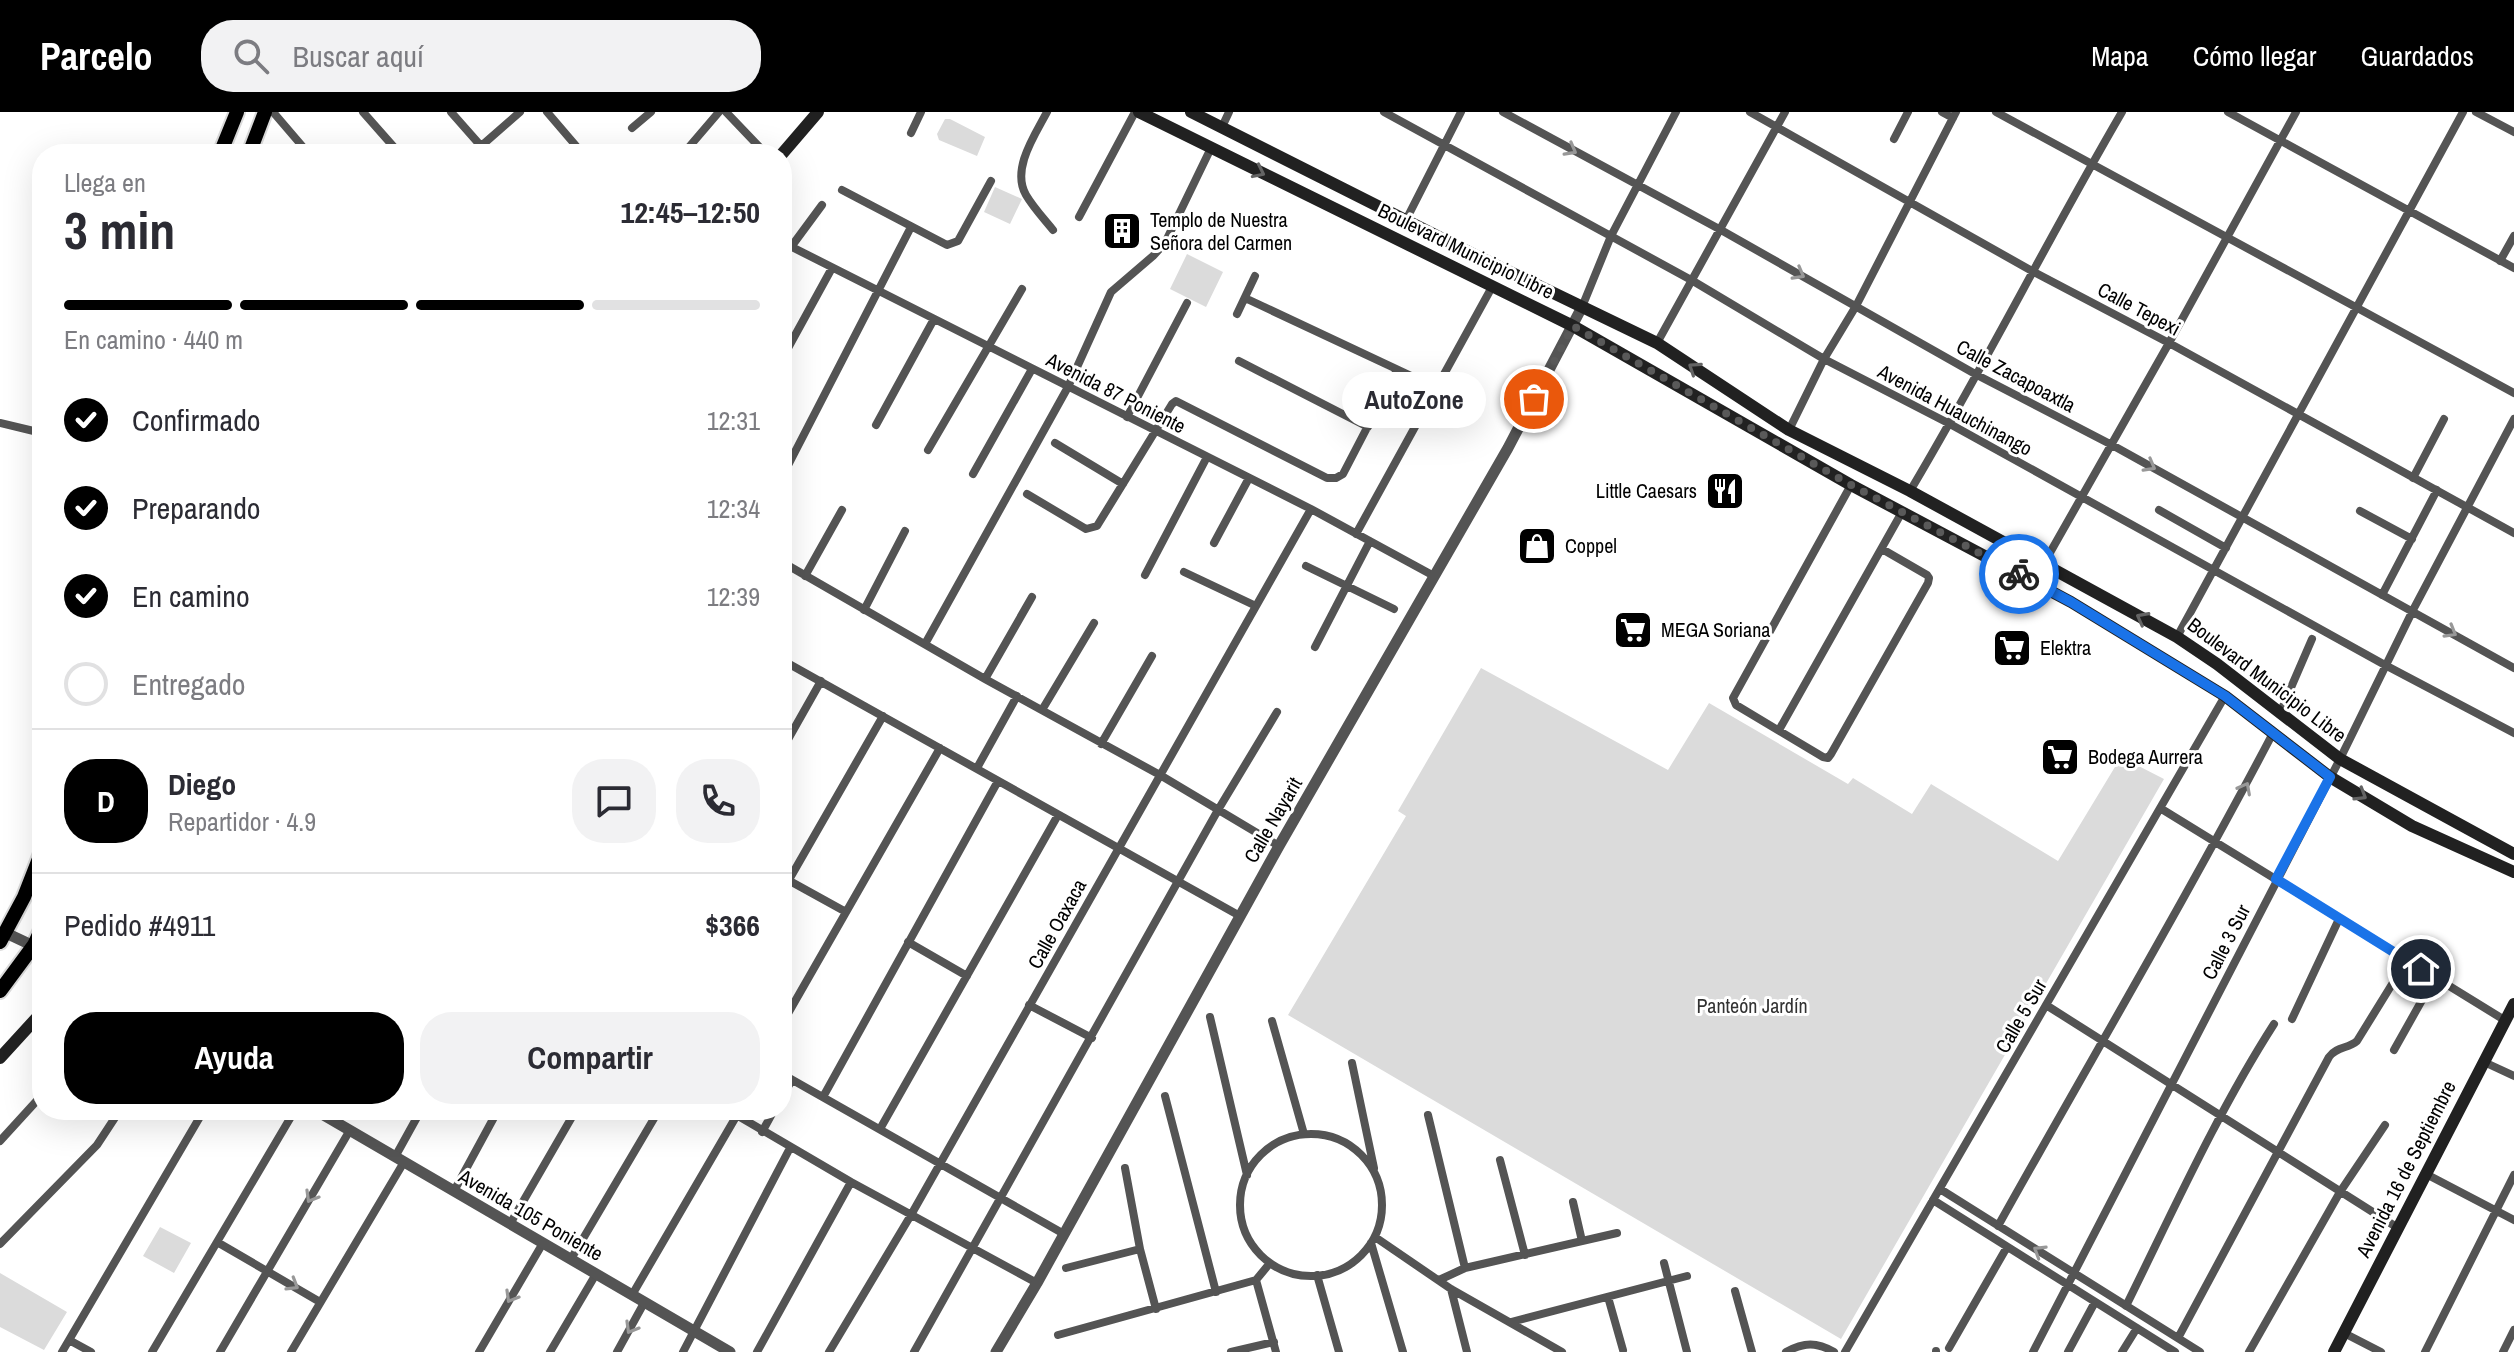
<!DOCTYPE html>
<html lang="es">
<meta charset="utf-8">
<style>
body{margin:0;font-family:"Archivo Narrow",sans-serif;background:#f2f2f3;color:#2b2b33;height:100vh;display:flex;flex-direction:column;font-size:30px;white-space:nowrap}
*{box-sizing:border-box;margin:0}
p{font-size:26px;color:#7c7c81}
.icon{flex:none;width:44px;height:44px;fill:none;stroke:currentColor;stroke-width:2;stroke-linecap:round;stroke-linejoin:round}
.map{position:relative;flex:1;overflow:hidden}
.details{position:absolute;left:32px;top:32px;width:760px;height:976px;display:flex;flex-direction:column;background:#fff;border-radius:32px;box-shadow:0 8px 32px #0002}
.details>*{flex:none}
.pin{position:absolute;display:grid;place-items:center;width:68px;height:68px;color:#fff;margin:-34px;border:4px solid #fff;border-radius:50%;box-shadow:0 2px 8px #0007}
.courier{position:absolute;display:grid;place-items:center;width:80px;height:80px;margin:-40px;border:6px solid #1a73e8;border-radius:50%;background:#fff;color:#222;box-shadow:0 2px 10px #0007}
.bubble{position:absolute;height:56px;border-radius:28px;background:#fff;box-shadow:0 8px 32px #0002;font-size:26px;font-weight:700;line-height:56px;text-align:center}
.summary em{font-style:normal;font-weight:700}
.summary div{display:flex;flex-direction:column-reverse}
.summary{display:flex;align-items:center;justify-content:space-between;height:136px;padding:0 32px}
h1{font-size:52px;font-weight:700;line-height:60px}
.bar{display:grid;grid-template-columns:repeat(4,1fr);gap:12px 8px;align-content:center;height:96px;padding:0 32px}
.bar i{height:10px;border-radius:6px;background:#e1e1e2}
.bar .selected{background:#000}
.bar p{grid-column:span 4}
.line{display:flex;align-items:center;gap:20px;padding:0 32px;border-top:2px solid #e1e1e2}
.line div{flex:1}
.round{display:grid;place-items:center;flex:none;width:84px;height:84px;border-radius:32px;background:#f2f2f3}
ol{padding:0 32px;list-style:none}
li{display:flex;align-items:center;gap:24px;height:88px}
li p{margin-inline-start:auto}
li .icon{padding:8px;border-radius:50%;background:#000;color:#fff;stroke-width:4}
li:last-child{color:#7c7c81}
li i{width:44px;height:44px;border:4px solid #e1e1e2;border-radius:50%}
.button{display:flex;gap:16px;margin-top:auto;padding:16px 32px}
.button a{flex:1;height:92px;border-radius:32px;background:#000;color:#fff;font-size:32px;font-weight:700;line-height:92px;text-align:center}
.button a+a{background:#f2f2f3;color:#2b2b33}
header{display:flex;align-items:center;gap:48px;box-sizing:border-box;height:112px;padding:0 40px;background:#000;color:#fff}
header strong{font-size:38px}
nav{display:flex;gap:44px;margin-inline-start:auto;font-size:28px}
.search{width:560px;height:72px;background:#f2f2f3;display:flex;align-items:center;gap:20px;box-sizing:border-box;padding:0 28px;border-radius:32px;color:#7c7c81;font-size:30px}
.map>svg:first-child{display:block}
</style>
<header>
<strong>Parcelo</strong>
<div class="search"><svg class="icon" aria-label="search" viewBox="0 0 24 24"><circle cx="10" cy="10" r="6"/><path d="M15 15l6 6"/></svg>Buscar aquí</div>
<nav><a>Mapa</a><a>Cómo llegar</a><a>Guardados</a></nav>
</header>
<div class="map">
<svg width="2514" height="1240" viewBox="0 0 2514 1240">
<rect width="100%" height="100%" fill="#fff"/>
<!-- green -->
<path fill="#dbdbdb" d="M945 7H950L985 25 977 44 939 28 937 22Z
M995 75 1022 87 1010 112 984 100Z
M1187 142 1223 160 1206 195 1170 177Z
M1481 556 1668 658 1709 591 1848 672 1853 666 1912 702 1931 672 2058 749 2121 645 2164 667 1841 1227 1288 903 1406 704 1398 699Z
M160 1115 191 1131 174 1161 143 1144Z
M0 1161 67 1200 44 1238 0 1215Z"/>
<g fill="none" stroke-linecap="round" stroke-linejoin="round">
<defs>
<path id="primary" d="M220 42 237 0
M249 42 265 0
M0 830 24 785 42 739
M0 879 34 833 42 816"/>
</defs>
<!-- primary casing -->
<use href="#primary" stroke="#dbdbdb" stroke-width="18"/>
<!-- minor -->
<path stroke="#545454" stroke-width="8" d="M273 0 309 42
M363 0 400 42
M451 0 488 42
M547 0 583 42
M726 0 766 42
M1047 0C1035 23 1011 57 1026 83 1033 95 1044 107 1053 118
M1384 0 1693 169 1824 247 1950 312 2385 553 2514 621
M1503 0 1721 118 1977 263 2112 333 2514 556
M1750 0 2032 159 2169 231 2514 421
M1942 0 1953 6
M1996 0 2514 281
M2228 0 2514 156
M2476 0 2514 20
M1222 15 1229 0
M632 16 651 0
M911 21 921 0
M1894 27 1908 0
M472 42 520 0
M683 42 719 0
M842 78 947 133 958 129 991 69
M1079 105 1135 0
M1406 108 1461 0
M782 130 1311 397 1434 464
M791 135 822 93
M2500 149 2514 124
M1245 186 1422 269
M1582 195 1611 124 1676 0
M1237 202 1255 164
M1657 231 1785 0
M782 247 832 156
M1239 249 1368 315
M1127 305 1187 191
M0 311 42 321
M876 313 934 207
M1789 318 1824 247 1856 194 1956 0
M1055 331 1123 372
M928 338 1022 177
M973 362 1032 257
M782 365 911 115
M2413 366 2444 307
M1851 373 1733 586 1736 593 1823 645 1828 646 1831 642 1928 471 1929 466 1927 463 1882 437
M1910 379C1984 255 2049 125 2122 0
M1027 382 1086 417 1097 414 1172 292 1176 289 1327 366H1336L1343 362 1397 258
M2159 398 2226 436
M2360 399 2412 427
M1356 422 1492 175
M1214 431 1249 366
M782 450 985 567 1160 663 1279 734
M2043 453 2169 231 2296 0
M1306 454 1394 497
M1184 460 1256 494
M1145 463 1207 345
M805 464 842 398
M2382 483 2437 378
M864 498 905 419
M2177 525 2463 0
M925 532 1068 275 1111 180 1153 144 1165 131 1211 36
M1315 535 1370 429
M782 548 1240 804
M985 567 1032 485
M1042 598 1094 511
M2280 601 2312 527
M1779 618 1902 400
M1101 632 1152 544
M782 638 821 569
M977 656 1017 584
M2160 696 2506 909
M788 768 846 800
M782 780 883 604
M908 830 967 864
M1029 893 1092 926
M2046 893 2398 1116
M1210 905 1247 1063
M2292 907 2339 807
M1272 909 1304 1022
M782 912 940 636
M2394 938 2435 865
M2484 950 2514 964
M1352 951 1374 1056
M782 962 1064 1122
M1165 984 1216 1180
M782 985 792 968
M823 985 998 669
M728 998 851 1070 1037 1171
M1428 1003 1465 1156
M880 1017 1058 703
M762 1020 774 998
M1240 1093a71 71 0 1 1 142 0a71 71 0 1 1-142 0Z
M0 1029 42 983
M395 1045 421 998
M1500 1048 1525 1143
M1125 1056 1140 1137 1156 1197
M2426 1062 2514 1108
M1940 1077 2200 1240
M454 1079 498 998
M1933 1088 2175 1240
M1573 1090 1582 1129
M510 1112 576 998
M1998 1114C2090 949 2186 787 2273 621
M1375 1125 1451 1177 1562 1240
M217 1130 320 1190
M1371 1131 1403 1240
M0 1132 97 1033 120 998
M571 1147 659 998
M1664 1151 1687 1240
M1066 1156 1140 1137
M1317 1163 1339 1240
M1256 1168 1276 1240
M1256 1168 1270 1151
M1439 1168 1465 1156 1617 1121
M1451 1177 1467 1240
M1735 1179 1752 1240
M632 1183 737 1003
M1608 1185 1623 1238
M2126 1194C2173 1099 2217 1001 2274 912
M1511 1210 1687 1164
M2344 1221 2381 1240
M1058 1223 1256 1168
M2178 1226 2329 945C2337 934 2348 937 2357 929L2407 848
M69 1228 91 1240
M1949 1236 2007 1135
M62 1240 204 998
M152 1240 295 998
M220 1240 350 1018
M291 1240 404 1050
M479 1240 543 1131
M550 1240 596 1162
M617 1240 644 1191
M683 1240 790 1036
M757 1240 851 1070
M829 1240 911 1103 1311 397
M914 1240 1218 698 1277 600
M1231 1240 1274 1230
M1786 1240C1804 1230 1817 1230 1834 1240
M1845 1240 2225 584
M1936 1240V1239
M2033 1240 2340 647 2413 498 2514 307
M2068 1240 2095 1190
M2122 1240 2137 1216
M2249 1240 2340 1080 2385 1013
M2425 1240 2514 1063
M2503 1240 2514 1218"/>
<!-- tertiary -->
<path stroke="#545454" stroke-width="11" d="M6 821 42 838
M315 998 730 1240
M996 1240 1037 1171 1279 734 1508 336 1582 195"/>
<!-- secondary -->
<path stroke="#212121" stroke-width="12" d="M1139 0 1573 214 1851 373 2071 490 2225 584 2330 665 2412 714 2514 760
M1191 0 1477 144 1657 231 1789 318 1910 379 2177 525 2217 552 2340 647 2514 742
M782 42 818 0
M0 946 42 900
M2334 1240 2514 892"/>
<!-- primary -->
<use href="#primary" stroke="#000" stroke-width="14"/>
</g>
<!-- one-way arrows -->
<defs><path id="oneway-chevron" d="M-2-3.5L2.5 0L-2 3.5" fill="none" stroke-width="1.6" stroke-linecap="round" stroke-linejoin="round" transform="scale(2)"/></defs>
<g stroke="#989898">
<use href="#oneway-chevron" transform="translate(1571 38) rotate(29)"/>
<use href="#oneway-chevron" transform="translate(1799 162) rotate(29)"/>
<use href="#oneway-chevron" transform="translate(2150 354) rotate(29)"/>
<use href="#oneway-chevron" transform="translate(2451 520) rotate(30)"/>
<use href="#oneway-chevron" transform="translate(2245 676) rotate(-62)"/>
<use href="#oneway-chevron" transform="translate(311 1085) rotate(120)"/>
<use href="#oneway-chevron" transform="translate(2039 1139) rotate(-148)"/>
<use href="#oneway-chevron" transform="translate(293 1173) rotate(31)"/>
<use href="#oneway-chevron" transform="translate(511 1185) rotate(120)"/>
<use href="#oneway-chevron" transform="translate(631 1216) rotate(120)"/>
</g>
<g stroke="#646464">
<use href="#oneway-chevron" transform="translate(1259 60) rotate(26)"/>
<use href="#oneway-chevron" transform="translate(1694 256) rotate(-146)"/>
<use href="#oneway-chevron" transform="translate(2142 506) rotate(-152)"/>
<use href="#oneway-chevron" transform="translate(2361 683) rotate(31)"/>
</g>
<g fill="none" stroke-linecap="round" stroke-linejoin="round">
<!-- done -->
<path stroke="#595959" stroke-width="8" stroke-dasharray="0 14.4" d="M1534 287 1573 214 1851 373 2019 462"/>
<!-- route -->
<path stroke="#1a73e8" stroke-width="10" d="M2019 462 2071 490 2225 584 2330 665 2276 767 2421 857"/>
</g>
<!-- icons -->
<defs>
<symbol id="building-square" viewBox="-11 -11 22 22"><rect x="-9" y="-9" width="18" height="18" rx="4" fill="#000" stroke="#fff"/><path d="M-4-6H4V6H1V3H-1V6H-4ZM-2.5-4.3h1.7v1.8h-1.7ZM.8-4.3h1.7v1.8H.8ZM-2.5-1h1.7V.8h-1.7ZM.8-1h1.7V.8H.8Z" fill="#fff"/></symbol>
<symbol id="restaurant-square" viewBox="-11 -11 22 22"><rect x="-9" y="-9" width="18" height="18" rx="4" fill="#000" stroke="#fff"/><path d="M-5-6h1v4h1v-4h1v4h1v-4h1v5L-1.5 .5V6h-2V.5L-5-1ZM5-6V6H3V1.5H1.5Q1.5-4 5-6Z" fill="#fff"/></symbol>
<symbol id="shop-square" viewBox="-11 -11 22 22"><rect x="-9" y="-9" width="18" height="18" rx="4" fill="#000" stroke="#fff"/><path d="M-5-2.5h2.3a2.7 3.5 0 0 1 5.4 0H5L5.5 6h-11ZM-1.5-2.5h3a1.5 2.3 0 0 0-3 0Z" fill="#fff"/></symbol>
<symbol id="supermarket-square" viewBox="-11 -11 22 22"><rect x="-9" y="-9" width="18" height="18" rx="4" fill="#000" stroke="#fff"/><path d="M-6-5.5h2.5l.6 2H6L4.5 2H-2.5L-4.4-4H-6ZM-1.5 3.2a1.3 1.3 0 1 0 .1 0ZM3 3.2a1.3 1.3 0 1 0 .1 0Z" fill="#fff"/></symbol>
</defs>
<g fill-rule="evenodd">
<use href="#building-square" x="1100" y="97" width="44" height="44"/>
<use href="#restaurant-square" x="1703" y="357" width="44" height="44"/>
<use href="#shop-square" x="1515" y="412" width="44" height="44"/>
<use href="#supermarket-square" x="1611" y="496" width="44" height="44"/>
<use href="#supermarket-square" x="1990" y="514" width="44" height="44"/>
<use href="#supermarket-square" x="2038" y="623" width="44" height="44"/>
</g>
<g text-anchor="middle" stroke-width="6" stroke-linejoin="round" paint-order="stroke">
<!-- poi labels -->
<g font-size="20" fill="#000" stroke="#fff" text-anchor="start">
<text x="1150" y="115">Templo de Nuestra<tspan x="1150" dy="23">Señora del Carmen</tspan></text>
<text x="1697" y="386" text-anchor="end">Little Caesars</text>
<text x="1565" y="441">Coppel</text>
<text x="1661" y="525">MEGA Soriana</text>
<text x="2040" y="543">Elektra</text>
<text x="2088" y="652">Bodega Aurrera</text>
</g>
<!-- street labels -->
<g font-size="20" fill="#000" stroke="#fff">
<text transform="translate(1466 139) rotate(26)" y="7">Boulevard Municipio Libre</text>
<text transform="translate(2139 197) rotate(28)" y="7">Calle Tepexi</text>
<text transform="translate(2016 264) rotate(28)" y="7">Calle Zacapoaxtla</text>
<text transform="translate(1116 281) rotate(27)" y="7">Avenida 87 Poniente</text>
<text transform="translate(1955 298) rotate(28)" y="7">Avenida Huauchinango</text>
<text transform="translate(2267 568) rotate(37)" y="7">Boulevard Municipio Libre</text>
<text transform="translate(1273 708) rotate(-60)" y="7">Calle Nayarit</text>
<text transform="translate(1057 812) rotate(-61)" y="7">Calle Oaxaca</text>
<text transform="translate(2226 830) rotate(-63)" y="7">Calle 3 Sur</text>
<text transform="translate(2021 904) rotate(-60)" y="7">Calle 5 Sur</text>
<text transform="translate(2406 1057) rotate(-63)" y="7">Avenida 16 de Septiembre</text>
<text transform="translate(531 1103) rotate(30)" y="7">Avenida 105 Poniente</text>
</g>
<!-- park labels -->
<g font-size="20" fill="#323232" stroke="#fff">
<text x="1752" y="901">Panteón Jardín</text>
</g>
</g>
</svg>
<div class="pin" style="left:1534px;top:287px;background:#ea580c"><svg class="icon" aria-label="bag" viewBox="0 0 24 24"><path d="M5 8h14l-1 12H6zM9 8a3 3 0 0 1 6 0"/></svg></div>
<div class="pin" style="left:2421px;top:857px;background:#1f2937"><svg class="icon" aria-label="home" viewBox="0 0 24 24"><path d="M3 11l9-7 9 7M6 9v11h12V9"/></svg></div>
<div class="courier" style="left:2019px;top:462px"><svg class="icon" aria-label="bike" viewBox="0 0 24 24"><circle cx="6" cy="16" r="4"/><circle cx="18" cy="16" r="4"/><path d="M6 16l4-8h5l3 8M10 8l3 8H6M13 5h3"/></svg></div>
<div class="bubble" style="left:1342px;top:260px;width:144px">AutoZone</div>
<section class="details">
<div class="summary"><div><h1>3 min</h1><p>Llega en</p></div><em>12:45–12:50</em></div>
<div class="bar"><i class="selected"></i><i class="selected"></i><i class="selected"></i><i></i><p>En camino · 440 m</p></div>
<ol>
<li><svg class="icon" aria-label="check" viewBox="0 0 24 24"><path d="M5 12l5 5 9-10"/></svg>Confirmado<p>12:31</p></li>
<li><svg class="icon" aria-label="check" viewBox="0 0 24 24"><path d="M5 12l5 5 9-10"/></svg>Preparando<p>12:34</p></li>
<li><svg class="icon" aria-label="check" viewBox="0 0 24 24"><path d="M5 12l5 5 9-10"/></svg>En camino<p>12:39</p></li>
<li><i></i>Entregado</li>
</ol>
<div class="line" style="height:144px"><b class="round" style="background:#000;color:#fff">D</b><div><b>Diego</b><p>Repartidor · 4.9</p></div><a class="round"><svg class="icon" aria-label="chat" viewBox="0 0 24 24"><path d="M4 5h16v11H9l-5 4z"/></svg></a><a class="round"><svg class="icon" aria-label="phone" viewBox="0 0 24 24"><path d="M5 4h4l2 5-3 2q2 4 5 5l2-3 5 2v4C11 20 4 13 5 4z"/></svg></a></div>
<div class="line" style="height:104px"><div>Pedido #4911</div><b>$366</b></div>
<div class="button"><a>Ayuda</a><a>Compartir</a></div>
</section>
</div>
